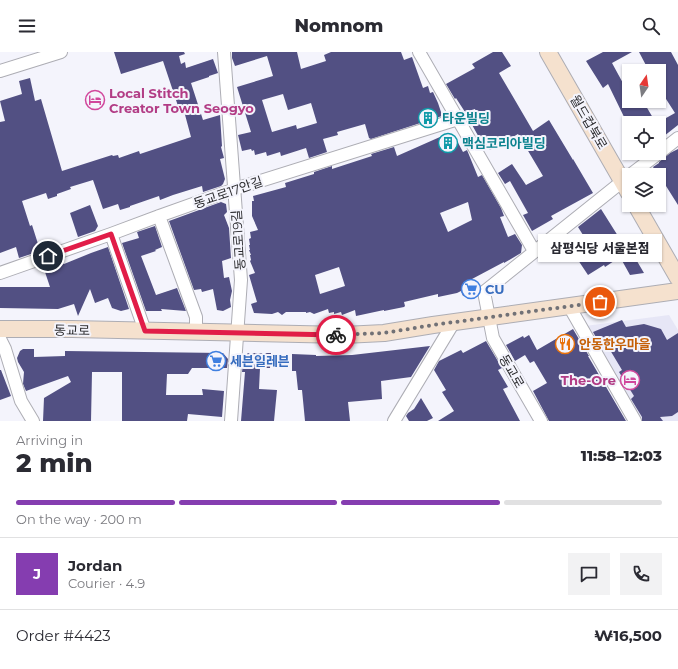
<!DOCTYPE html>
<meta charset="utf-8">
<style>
body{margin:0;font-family:Montserrat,"Noto Sans KR",sans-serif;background:#f2f2f3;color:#2b2b33;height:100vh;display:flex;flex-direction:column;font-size:15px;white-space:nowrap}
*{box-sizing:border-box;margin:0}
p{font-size:13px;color:#7c7c81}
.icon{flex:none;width:22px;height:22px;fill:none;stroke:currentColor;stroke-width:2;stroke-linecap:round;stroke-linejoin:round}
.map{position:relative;height:369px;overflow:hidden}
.panel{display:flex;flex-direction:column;background:#fff;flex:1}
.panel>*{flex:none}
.needle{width:26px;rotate:13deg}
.controls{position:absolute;left:622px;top:12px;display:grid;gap:8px}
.controls a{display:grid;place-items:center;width:44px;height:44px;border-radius:0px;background:#fff;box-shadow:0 1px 3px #0004;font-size:20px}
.pin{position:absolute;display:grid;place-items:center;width:34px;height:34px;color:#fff;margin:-17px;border:2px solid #fff;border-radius:50%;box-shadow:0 1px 4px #0007}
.courier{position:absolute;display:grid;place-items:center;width:40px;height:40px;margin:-20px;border:3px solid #e11d48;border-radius:50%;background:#fff;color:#222;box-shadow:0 1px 5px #0007}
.bubble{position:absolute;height:28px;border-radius:0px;background:#fff;box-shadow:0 1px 3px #0004;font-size:13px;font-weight:800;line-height:28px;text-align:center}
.overview em{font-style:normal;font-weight:800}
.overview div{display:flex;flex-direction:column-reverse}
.overview{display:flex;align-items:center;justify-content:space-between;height:68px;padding:0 16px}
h1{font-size:26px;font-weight:800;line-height:30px}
.bar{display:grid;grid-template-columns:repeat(4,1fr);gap:6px 4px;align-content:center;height:48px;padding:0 16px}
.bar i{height:5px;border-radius:3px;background:#e1e1e2}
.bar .current{background:#853db0}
.bar p{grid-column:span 4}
.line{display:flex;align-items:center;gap:10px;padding:0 16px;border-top:1px solid #e1e1e2}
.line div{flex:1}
.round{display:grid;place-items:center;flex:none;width:42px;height:42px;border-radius:0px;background:#f2f2f3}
header{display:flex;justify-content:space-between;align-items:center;height:52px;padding:0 16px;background:#fff;font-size:18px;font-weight:800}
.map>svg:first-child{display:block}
</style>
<header><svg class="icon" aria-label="menu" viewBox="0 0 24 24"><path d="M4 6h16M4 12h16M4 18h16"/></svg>Nomnom<svg class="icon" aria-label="search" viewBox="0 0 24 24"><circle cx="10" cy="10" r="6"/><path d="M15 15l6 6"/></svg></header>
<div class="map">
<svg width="678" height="369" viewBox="0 0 678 369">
<rect width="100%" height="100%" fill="#f4f4fc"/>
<!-- built -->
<path fill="#e6e6f6" d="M669 263 678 278V369H640L585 274Z"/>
<!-- building -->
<path fill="#525083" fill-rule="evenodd" d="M114 0H184L185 2 179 4 181 12 185 10 186 16 213 7 218 21 209 24V25L191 31 203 68 220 63 222 94 221 95 224 106 220 107 225 127 223 132 221 134 203 140 202 134 173 143 160 148 159 144 130 154V155L120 158 118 152 103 157 93 128 70 135 71 137 57 142V144L48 147 46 141 22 149 30 174 32 173 39 195 36 197 37 200 19 206 16 195 0 201V70L5 69 0 49 22 42 19 29 30 26 35 49 41 47 62 119 112 103 113 104 118 103 119 106 139 99 140 102 191 85 184 59 180 60 163 9 121 22Z
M232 0H297L301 17 326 9 324 3 331 0H401L404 8 412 5 423 36 428 34 430 41 433 40 438 51 442 63V64L371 87 369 86 365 72 337 80 338 83 323 87 327 100 309 106 306 96 281 104 280 100 267 104 266 100 255 103 254 98 252 99 251 97 242 99 238 83 251 80 237 35 273 24 267 4 235 14 232 6ZM283 42 288 58 311 51 317 71 297 77 296 73 272 80 262 48Z
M493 0H502L511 14 499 21 533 79 549 68 573 108V107L593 141 551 164 553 167 532 179 523 163 528 161 510 129 505 132 498 121 512 112 526 133 543 124 518 82 490 98 481 89 471 71 479 68 475 57 465 60 456 46 455 47 446 32 475 16 472 12Z
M603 0H632L612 11 624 33 629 30V49H643L656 71H627L608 32 603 36 586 9Z
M639 0H671L678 13V73L659 88V70L675 61 659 36V19H649Z
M449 81 455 85 463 100 467 98 478 125 482 123 501 156 504 164 500 165 508 185 515 182 522 193 521 201 504 211V210L472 227 477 238 463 244 461 239 457 241 438 245V242L404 250 405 254 404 255 384 259V258L356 264 355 258 342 263 341 260 334 262V260L329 261 328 257 314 262 310 260 306 261V260H286L282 263 278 260 272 262 254 261 251 252 257 250 249 223 255 221 250 209 251 208 250 203H251L249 198H250L249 193H250L249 187 251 186 250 180 258 178 252 164V149H254L253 144 286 135 285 131 314 122V120L332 114V117L372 104 371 102 394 95 397 104ZM468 150 472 168 448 180 440 161ZM339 215 345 234 320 242 315 223Z
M678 97V153L666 134 664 135 659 125V123H658L653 115 659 111V110L670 101Z
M221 150 226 152 227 160 224 163 229 176 231 206 222 209 224 226 229 225 232 239 230 248 231 255 223 259 217 258 213 237 202 240 201 237 194 238 169 169Z
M90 153 98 174 95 179 78 185 70 161Z
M601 157 618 184 621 182 644 221 630 223 620 205 605 215 604 213 588 223 578 208 593 199 578 175Z
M155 174 162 195 155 198 156 199 141 204 156 243 177 236 186 259 161 257 162 259H146L122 191 139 186 137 180Z
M108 195 129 257 121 259 112 256 108 246 95 251 90 237 78 264 74 252 58 257 0 256V235H50L44 217 56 214 58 209 64 212 91 201Z
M622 268 626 275 644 272 661 277 667 288 678 281V360L672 364 660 365 663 369H642V365L631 347 634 344 619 320 622 318 607 293 602 296 593 280Z
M573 277 589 304H588L626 369H549L533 339 547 331 534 309 530 311 525 303 515 309 506 293 523 284 524 286 529 283 537 298Z
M486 289 502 316 498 318 508 335 503 337 520 369H438L454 359 442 340 446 338 434 318 439 309 461 298 463 301Z
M430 294 411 325 381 329 382 347 348 350 350 369H305L302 338H298L296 319H292V302L316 303V304L352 303Z
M23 297H34V305L65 304V299L223 301 228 307 227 316H192L188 322H167L166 343H203L202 337 224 339 222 365 188 362 187 369H122V320H92L91 369H43L44 346 71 330 68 324 26 339 23 332 24 320 18 310 17 306 20 299Z
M248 301H271L270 316H260L259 337 277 338 274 369H241L245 320H242L243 312 244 305Z
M0 318H1L11 344 0 348Z
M421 346 433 366 427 369H409L406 364 408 361 414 357Z"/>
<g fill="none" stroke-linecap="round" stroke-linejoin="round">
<defs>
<path id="street" d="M224 0 241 228 231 369
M419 0 534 199
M0 19 61 0
M659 101 678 86
M630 123 659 101
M159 164 196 265V280
M111 182 145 279
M0 221 111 182 159 164 235 137 458 67
M569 254 635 369
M0 287 5 297 21 349 33 369
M394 369 454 270
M541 369 493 286 484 240 629 124"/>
<path id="secondary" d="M548 0 629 141
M636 153 678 226
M0 277H72L344 283 384 281 433 273 678 239"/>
</defs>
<!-- street casing -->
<use href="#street" stroke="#adadb4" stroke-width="14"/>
<!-- secondary casing -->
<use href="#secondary" stroke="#adadb4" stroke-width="18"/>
<!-- street -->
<use href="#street" stroke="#fff" stroke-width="12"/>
<!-- secondary -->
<use href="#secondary" stroke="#f5e1ce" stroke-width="16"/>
</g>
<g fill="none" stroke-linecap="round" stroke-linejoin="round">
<!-- done -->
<path stroke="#717176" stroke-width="4" stroke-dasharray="0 7.2" d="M336 283 384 281 433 273 600 250"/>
<!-- route -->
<path stroke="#e11d48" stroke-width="5" d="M48 204 111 182 145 279 336 283"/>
</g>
<!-- icons -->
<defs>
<symbol id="hotel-ring" viewBox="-11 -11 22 22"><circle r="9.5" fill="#f4f4fc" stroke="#d1479c" stroke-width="1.5"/><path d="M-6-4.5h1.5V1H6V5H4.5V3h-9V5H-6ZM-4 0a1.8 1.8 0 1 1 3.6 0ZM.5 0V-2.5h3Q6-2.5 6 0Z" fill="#d1479c"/></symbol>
<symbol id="building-ring" viewBox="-11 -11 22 22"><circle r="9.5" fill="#f4f4fc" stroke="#0f9aa8" stroke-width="1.5"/><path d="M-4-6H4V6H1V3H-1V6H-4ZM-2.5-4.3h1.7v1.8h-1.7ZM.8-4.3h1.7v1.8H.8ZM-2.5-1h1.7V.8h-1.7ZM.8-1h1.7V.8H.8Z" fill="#0f9aa8"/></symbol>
<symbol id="supermarket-ring" viewBox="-11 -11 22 22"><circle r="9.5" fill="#f4f4fc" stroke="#3f7fe0" stroke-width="1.5"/><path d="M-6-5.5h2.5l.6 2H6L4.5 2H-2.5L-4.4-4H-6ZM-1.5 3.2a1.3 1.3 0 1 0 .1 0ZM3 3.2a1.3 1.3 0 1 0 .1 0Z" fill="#3f7fe0"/></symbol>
<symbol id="restaurant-ring" viewBox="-11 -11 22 22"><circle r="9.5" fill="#f4f4fc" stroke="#e8710a" stroke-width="1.5"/><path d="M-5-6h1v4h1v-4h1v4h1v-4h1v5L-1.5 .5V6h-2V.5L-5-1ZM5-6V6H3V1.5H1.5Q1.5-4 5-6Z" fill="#e8710a"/></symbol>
</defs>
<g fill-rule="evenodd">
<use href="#hotel-ring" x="84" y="37" width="22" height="22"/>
<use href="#building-ring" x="417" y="55" width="22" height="22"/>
<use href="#building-ring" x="437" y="80" width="22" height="22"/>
<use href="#supermarket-ring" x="460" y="226" width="22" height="22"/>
<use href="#restaurant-ring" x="554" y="281" width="22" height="22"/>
<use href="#supermarket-ring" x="205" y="298" width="22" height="22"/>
<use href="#hotel-ring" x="619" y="317" width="22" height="22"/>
</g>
<g text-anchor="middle" stroke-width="4" stroke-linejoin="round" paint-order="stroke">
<!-- hotel labels -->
<g font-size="13" font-weight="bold" fill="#b23c85" stroke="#f4f4fc" text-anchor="start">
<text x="109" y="46">Local Stitch<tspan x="109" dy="15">Creator Town Seogyo</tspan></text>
<text x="616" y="333" text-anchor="end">The-Ore</text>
</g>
<!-- culture labels -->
<g font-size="13" font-weight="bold" fill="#0d838f" stroke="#f4f4fc" text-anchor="start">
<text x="442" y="71">타운빌딩</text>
<text x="462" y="96">맥심코리아빌딩</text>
</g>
<!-- street labels -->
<g font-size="13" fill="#2b2b2e" stroke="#f4f4fc">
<text transform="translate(589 70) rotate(60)" y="5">월드컵북로</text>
<text transform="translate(228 140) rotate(-19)" y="5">동교로17안길</text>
<text transform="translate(238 188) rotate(-94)" y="5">동교로19길</text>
<text transform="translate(72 278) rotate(1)" y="5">동교로</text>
<text transform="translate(512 319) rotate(60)" y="5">동교로</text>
</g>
<!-- shop labels -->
<g font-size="13" font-weight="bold" fill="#366cbe" stroke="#f4f4fc" text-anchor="start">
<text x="485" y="242">CU</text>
<text x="230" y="314">세븐일레븐</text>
</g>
<!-- food labels -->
<g font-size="13" font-weight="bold" fill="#c56008" stroke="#f4f4fc" text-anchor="start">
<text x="579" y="297">안동한우마을</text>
</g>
</g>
</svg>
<div class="controls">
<a><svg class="needle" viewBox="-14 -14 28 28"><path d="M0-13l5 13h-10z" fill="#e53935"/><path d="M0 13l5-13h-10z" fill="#7c7c81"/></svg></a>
<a><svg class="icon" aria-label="locate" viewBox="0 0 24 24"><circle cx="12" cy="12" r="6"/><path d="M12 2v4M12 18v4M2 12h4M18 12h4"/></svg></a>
<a><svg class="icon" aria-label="layers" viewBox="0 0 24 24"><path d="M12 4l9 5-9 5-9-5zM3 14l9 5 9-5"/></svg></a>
</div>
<div class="pin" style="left:600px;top:250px;background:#ea580c"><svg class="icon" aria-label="bag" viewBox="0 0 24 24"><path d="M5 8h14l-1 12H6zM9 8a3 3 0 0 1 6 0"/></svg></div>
<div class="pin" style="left:48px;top:204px;background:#1f2937"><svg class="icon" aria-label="home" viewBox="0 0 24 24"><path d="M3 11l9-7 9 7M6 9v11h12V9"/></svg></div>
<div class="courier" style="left:336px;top:283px"><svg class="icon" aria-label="bike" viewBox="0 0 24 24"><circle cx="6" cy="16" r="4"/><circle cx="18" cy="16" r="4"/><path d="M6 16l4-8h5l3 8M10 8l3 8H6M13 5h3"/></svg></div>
<div class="bubble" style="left:538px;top:182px;width:124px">삼평식당 서울본점</div>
</div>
<section class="panel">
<div class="overview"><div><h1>2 min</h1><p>Arriving in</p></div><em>11:58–12:03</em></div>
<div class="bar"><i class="current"></i><i class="current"></i><i class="current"></i><i></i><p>On the way · 200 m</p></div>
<div class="line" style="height:72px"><b class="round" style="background:#853db0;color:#fff">J</b><div><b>Jordan</b><p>Courier · 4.9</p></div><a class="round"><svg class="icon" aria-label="chat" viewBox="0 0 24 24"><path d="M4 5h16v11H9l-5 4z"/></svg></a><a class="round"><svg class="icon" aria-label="phone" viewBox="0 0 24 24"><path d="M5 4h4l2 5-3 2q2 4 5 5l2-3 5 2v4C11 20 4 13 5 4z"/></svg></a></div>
<div class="line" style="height:52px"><div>Order #4423</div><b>₩16,500</b></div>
</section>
